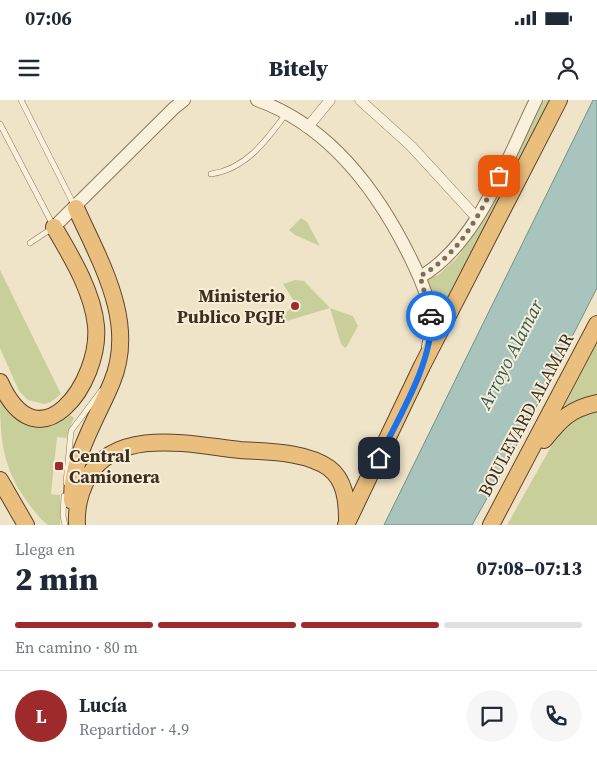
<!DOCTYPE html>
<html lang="es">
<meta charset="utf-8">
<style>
body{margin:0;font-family:"Source Serif 4",serif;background:#f6f6f7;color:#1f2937;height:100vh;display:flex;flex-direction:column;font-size:19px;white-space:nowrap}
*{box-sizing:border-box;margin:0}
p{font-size:16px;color:#747a83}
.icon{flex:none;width:28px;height:28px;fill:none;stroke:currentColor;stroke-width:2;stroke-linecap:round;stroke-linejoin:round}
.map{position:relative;height:425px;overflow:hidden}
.sheet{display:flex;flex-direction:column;background:#fff;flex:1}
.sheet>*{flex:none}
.pin{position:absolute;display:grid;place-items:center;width:42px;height:42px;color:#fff;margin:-21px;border-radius:10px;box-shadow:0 2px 8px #0006}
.courier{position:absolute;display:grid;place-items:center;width:50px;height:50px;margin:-25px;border:4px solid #1a73e8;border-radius:50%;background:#fff;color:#222;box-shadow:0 1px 6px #0007}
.head em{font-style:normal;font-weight:800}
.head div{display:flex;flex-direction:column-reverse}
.head{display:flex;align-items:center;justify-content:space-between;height:85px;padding:0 15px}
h1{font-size:32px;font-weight:800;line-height:38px}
.bar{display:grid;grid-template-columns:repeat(4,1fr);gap:8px 5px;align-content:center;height:60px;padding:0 15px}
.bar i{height:6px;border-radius:4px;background:#e0e1e3}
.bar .active{background:#9e2a2b}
.bar p{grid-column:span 4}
.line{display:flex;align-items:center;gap:12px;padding:0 15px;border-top:1px solid #e0e1e3}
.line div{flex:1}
.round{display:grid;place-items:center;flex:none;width:52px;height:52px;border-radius:26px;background:#f6f6f7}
.status{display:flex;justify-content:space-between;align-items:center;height:35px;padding:0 25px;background:#fff;direction:ltr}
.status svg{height:14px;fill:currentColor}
header{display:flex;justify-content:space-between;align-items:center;height:65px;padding:0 15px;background:#fff;font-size:22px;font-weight:800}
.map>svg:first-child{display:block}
</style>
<div class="status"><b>07:06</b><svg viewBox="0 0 49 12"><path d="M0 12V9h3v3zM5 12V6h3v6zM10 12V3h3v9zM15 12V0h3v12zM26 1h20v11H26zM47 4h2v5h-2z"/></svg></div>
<header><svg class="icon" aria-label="menu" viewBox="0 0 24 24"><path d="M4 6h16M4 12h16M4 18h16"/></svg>Bitely<svg class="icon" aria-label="person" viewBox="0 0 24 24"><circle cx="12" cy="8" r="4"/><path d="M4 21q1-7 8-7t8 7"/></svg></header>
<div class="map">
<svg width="597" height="425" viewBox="0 0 597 425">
<rect width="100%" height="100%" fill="#f0e4c8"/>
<!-- green -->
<path fill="#c9cf9b" d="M544 0H552L438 226 424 180 438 175 457 158 488 111Z
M301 118 307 122 320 146 295 135 289 130Z
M0 170 61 294 51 302 44 304 28 300 19 291 0 248Z
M295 180 304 181 330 208 353 216 358 226 347 246 345 248 341 244 330 208 270 226 296 204 283 184Z
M597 243V299L560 314Z
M0 297C17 327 40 335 70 315L74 318 66 338 57 337 51 394 60 395V425H48L42 420C5 378 0 351 0 297Z
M597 311V425H507L561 329 582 315Z"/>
<!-- water -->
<path fill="#a9c4bc" stroke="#6f938a" d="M593 0H597V188L512 354 472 425H384Z"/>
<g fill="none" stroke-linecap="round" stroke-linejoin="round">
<defs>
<path id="service" d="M21 0 74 105
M0 24 54 127 30 143
M211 74C246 69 266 41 286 14
M66 383 71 331 101 291
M64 396 63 416 65 425"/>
<path id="minor" d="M360 0 411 46 477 118
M307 28 330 0"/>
<path id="tertiary" d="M257 0C330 26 377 90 410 157 424 185 437 215 428 247
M54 127 174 8 184 0
M420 177C478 144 507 58 536 0"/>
<path id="trunk" d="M0 282C39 369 101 282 96 226 93 192 71 156 54 127
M544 340C561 319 570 309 597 303
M0 380 26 425
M72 401C71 357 96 321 112 282 137 222 100 162 76 108
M77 425C76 408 80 392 88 377 118 326 192 345 240 350 267 352 305 351 329 368 345 380 347 401 347 420
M346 425 422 266 559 0
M491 425 597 224"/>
</defs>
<!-- service casing -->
<use href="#service" stroke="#8d765c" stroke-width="6"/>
<!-- minor casing -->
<use href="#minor" stroke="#8d765c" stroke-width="11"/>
<!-- tertiary casing -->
<use href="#tertiary" stroke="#8d765c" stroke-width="14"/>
<!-- trunk casing -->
<use href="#trunk" stroke="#5b4430" stroke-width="18"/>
<!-- service -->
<use href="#service" stroke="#faf1dc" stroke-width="5"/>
<!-- minor -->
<use href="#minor" stroke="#faf1dc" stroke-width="10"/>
<!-- tertiary -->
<use href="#tertiary" stroke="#faf1dc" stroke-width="12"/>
<!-- trunk -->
<use href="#trunk" stroke="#eabe7c" stroke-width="16"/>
</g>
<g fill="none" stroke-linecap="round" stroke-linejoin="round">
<!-- done -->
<path stroke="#7c6e5b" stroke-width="5" stroke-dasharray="0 9" d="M431 216 420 176C460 154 479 115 499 76"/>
<!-- route -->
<path stroke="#1a73e8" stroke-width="6" d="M379 358C398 318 434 261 431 216"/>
</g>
<!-- markers -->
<g fill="#9e2a2b" stroke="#f7eed8" stroke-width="2">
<circle cx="295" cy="206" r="5"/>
<rect x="54" y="361" width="10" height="10" rx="2.5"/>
</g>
<g text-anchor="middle" stroke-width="4" stroke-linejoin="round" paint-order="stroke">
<!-- poi labels -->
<g font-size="18" font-weight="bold" fill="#3d2e20" stroke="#f7eed8" text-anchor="end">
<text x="285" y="202">Ministerio<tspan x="285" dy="21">Publico PGJE</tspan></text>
<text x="69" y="362" text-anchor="start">Central<tspan x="69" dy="21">Camionera</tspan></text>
</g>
<!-- street labels -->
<g font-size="18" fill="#3d2e20" stroke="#f7eed8">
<text transform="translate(526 315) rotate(-62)" y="6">BOULEVARD ALAMAR</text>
</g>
<!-- water labels -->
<g font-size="19" font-style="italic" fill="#2f5d5a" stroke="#f7eed8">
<text transform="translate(510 254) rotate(-63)" y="7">Arroyo Alamar</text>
</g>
</g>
</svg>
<div class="pin" style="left:499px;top:76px;background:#ea580c"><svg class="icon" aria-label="bag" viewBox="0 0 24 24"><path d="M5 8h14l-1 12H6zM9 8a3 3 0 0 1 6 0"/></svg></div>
<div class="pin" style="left:379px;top:358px;background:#1f2937"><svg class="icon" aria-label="home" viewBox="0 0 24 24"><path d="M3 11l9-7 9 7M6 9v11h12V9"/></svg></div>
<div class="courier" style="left:431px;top:216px"><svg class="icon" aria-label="car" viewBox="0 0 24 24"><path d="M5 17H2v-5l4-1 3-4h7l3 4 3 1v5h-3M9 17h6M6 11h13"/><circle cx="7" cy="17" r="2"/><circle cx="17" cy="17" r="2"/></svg></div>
</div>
<section class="sheet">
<div class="head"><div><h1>2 min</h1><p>Llega en</p></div><em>07:08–07:13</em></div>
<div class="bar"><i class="active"></i><i class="active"></i><i class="active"></i><i></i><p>En camino · 80 m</p></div>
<div class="line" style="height:90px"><b class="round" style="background:#9e2a2b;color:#fff">L</b><div><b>Lucía</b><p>Repartidor · 4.9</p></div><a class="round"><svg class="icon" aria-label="chat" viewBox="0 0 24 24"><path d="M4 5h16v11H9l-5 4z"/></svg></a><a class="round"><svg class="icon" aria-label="phone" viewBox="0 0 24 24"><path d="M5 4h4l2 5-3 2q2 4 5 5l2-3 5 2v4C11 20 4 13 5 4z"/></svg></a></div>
</section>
